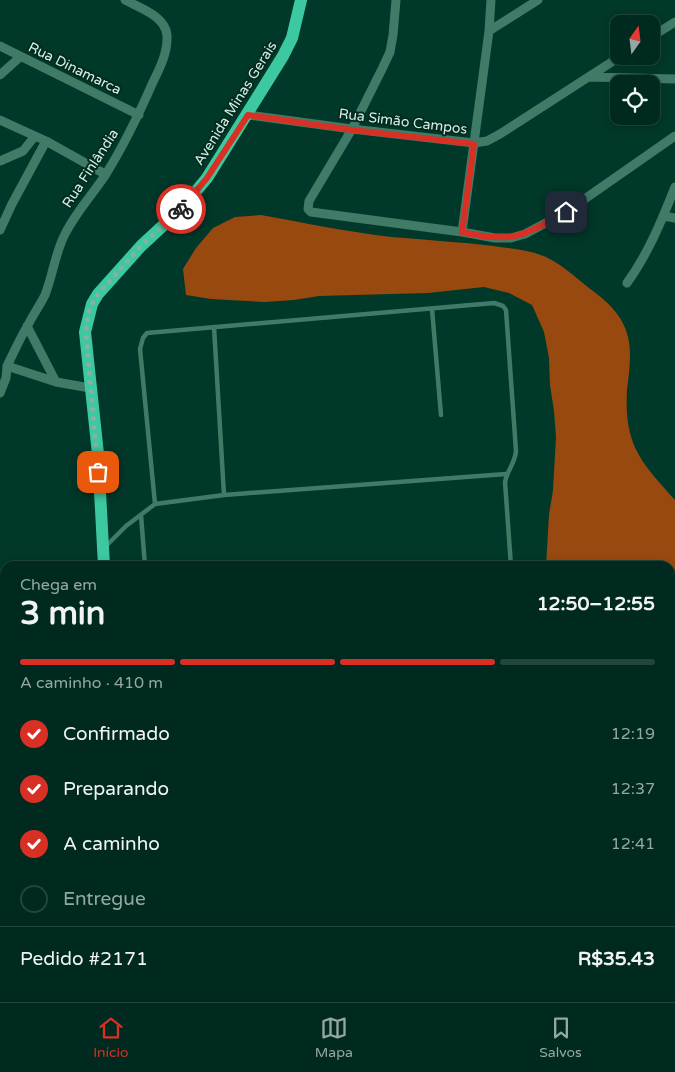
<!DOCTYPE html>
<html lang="pt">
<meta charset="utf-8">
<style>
body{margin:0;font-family:"Varela Round",sans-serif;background:#0a3228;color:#f1f3f6;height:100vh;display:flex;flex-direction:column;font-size:19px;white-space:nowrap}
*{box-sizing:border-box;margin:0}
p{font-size:16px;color:#95a7a4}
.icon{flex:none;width:28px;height:28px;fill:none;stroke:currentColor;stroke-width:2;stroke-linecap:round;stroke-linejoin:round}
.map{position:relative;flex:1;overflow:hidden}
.side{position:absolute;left:0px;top:561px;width:675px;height:441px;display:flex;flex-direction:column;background:#002a1f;border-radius:15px 15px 0 0;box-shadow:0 2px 8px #0003,0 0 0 1px #22463d}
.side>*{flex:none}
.needle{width:32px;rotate:14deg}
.tools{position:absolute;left:610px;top:15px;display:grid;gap:10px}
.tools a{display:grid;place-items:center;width:50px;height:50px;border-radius:10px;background:#002a1f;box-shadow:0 2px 8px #0003,0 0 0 1px #22463d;font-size:25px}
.pin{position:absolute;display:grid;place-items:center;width:42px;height:42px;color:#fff;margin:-21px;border-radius:10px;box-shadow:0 2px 8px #0006}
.courier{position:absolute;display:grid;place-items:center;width:50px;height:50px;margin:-25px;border:4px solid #d93025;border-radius:50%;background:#fff;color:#222;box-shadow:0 1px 6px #0007}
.overview em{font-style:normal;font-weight:800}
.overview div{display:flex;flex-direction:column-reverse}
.overview{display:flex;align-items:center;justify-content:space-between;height:85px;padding:0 20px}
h1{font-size:32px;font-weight:800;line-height:38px}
.bar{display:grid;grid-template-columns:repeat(4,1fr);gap:8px 5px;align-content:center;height:60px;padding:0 20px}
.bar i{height:6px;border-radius:4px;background:#22463d}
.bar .current{background:#d93025}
.bar p{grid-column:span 4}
.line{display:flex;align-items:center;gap:12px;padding:0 20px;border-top:1px solid #22463d}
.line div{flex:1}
ol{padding:0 20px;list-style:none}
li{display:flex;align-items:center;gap:15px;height:55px}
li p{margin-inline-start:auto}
li .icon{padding:5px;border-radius:50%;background:#d93025;color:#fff;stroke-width:4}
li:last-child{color:#95a7a4}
li i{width:28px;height:28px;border:2px solid #22463d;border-radius:50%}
.tab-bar{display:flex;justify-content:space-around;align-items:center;height:70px;border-top:1px solid #22463d;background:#002a1f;font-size:14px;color:#95a7a4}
.tab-bar a{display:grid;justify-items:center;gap:2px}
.tab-bar .current{color:#d93025}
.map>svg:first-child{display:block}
</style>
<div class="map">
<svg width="675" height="1002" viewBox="0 0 675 1002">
<rect width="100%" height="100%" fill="#003829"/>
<!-- forest -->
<path fill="#98490f" d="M261 215C305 223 348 232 392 237 426 240 460 242 494 246 512 249 530 250 546 257 563 265 575 277 589 288 607 301 623 315 628 337 632 354 629 373 627 390 624 445 640 461 675 500V1002H614L608 1000 585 998H670V566H546L549 515 553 490 556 437 554 411 550 385 549 358 544 332 532 305 509 293 484 287 428 293 319 296 294 300 265 302 211 299 186 295 183 269 196 248 213 228 235 217Z"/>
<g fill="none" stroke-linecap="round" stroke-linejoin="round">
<!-- service -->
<path stroke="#407b68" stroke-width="4.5" d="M432 309 441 415
M214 327 224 495
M155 504 140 349 143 338 147 333 494 303 503 306 506 310 516 451C515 464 507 470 505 482L511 566
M141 515 145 566
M105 547 126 526 155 504 224 495 506 474"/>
<!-- minor -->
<path stroke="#407b68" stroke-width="9" d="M396 0 393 35 390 52 383 67 352 129 309 201 308 209 311 212 462 232 495 238H511L525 234 566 212 675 136
M489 31 538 0
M651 37 675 22
M0 46 139 115
M0 75 20 57
M589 77 675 79
M248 115 352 129 474 143 487 141 500 134 621 56
M0 120 46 141 105 174
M0 161 23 151 35 136
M663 216 675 218
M0 230 12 204 46 141
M462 232 489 31 491 0
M627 283C648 254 662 220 675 187
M27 326 56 382
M7 366 56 382 90 388
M0 393 6 378 7 366C14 352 20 338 28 325 33 315 40 305 45 295 53 275 55 253 65 234 76 212 93 194 106 174 124 145 139 114 153 82 160 68 168 52 167 35 165 16 140 8 125 0
M160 998 162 1002"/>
<!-- tertiary -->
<path stroke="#407b68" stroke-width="10" d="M539 998 568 1002"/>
<!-- primary -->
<path stroke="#3cc8a1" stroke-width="12" d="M104 566 98 454 85 332 92 304 98 294 141 246 181 209 207 178 283 56 292 38 301 0
M0 759 5 755
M0 791 5 786"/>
</g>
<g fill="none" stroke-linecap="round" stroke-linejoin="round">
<!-- done -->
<path stroke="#8aafa3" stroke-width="5" stroke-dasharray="0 9" d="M98 472 86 332 88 314 92 304 98 294 141 246 181 209"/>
<!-- route -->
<path stroke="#d93025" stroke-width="6" d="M181 209 207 178 248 115 352 130 474 144 462 232C513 244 522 236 566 212"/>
</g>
<g text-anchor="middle" stroke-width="4" stroke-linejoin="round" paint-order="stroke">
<!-- street labels -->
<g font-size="14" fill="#d5efe4" stroke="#032c21">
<text transform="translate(75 68) rotate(26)" y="5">Rua Dinamarca</text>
<text transform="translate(235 103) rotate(-58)" y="5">Avenida Minas Gerais</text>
<text transform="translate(403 121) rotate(7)" y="5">Rua Simão Campos</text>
<text transform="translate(90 168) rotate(-57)" y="5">Rua Finlândia</text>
</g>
</g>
</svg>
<div class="tools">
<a><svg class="needle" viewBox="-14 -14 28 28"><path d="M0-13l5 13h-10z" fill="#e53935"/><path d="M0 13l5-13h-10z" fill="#95a7a4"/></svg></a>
<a><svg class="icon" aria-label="locate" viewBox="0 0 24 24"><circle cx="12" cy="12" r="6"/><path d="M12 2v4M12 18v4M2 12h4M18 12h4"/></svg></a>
</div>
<div class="pin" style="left:98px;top:472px;background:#ea580c"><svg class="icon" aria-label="bag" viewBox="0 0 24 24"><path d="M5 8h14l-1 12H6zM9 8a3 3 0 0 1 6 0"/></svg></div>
<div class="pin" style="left:566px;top:212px;background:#1f2937"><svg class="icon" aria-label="home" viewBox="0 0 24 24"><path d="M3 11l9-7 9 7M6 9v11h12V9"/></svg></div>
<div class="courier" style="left:181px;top:209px"><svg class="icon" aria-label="bike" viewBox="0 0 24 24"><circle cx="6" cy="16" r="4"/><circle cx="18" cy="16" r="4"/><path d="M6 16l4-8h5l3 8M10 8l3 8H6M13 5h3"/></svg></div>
<section class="side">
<div class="overview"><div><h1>3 min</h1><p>Chega em</p></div><em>12:50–12:55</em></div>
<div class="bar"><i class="current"></i><i class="current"></i><i class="current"></i><i></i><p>A caminho · 410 m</p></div>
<ol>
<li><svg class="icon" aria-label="check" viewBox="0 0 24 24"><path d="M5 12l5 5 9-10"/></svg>Confirmado<p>12:19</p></li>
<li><svg class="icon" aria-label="check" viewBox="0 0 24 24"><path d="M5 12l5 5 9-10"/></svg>Preparando<p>12:37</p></li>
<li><svg class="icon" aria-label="check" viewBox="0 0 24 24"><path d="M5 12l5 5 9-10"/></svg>A caminho<p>12:41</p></li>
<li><i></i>Entregue</li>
</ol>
<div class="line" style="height:65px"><div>Pedido #2171</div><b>R$35.43</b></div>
</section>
</div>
<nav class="tab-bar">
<a class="current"><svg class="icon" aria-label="home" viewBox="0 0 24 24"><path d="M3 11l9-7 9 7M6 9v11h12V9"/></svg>Início</a>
<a><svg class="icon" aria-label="map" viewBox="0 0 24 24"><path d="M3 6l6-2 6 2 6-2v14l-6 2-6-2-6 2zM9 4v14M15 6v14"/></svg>Mapa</a>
<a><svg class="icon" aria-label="saved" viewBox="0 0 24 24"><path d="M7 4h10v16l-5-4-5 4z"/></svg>Salvos</a>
</nav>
